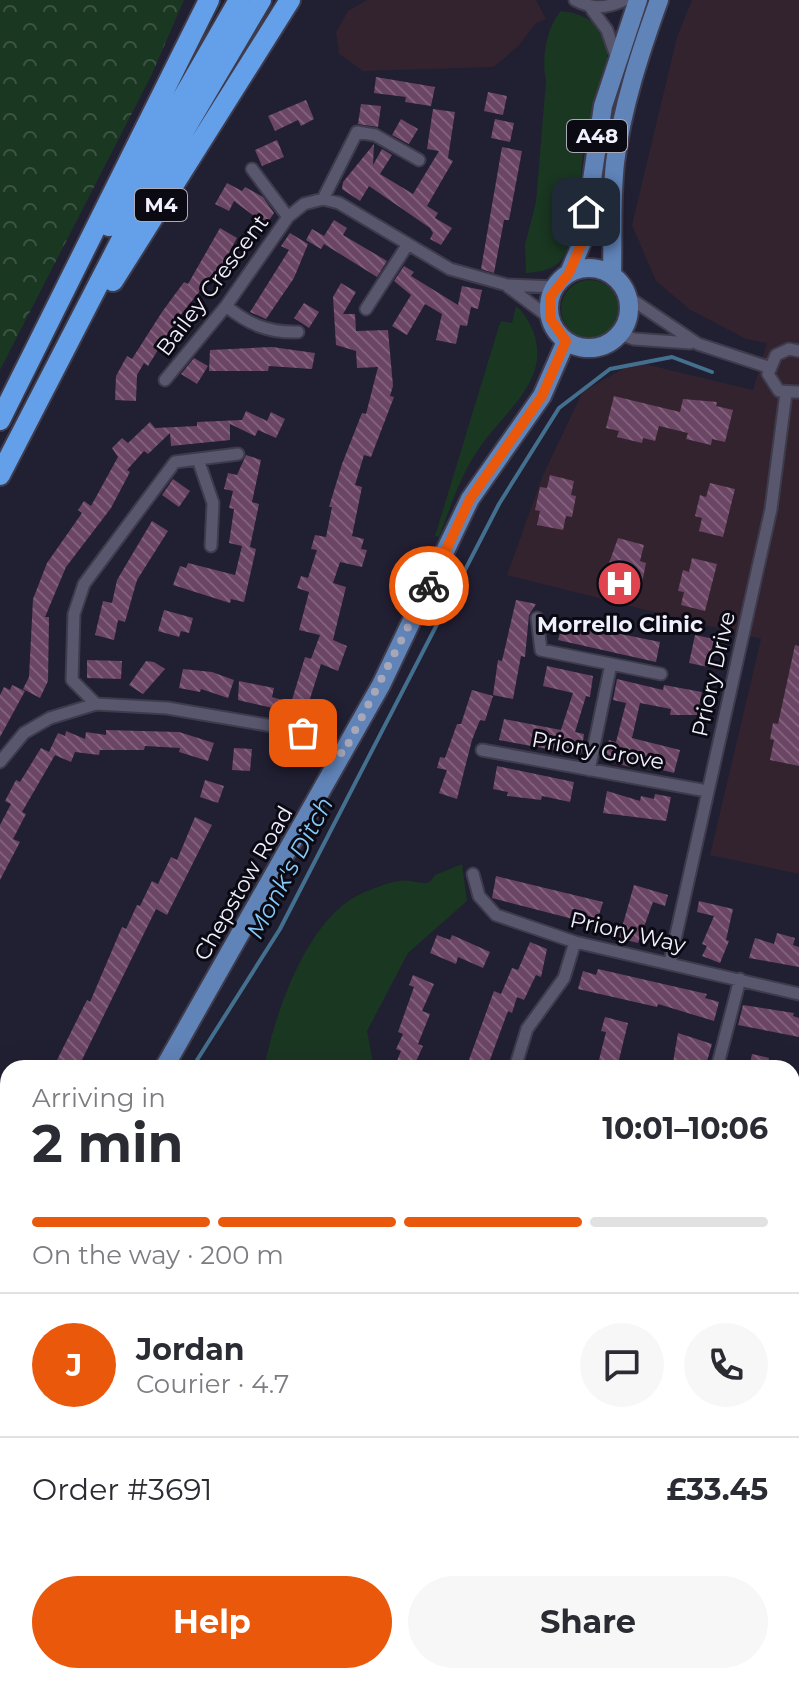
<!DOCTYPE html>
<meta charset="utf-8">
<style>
body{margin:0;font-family:Montserrat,sans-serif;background:#f7f7f7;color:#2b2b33;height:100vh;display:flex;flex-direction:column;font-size:30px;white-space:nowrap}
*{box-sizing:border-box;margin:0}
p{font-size:26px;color:#7c7c81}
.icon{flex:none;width:44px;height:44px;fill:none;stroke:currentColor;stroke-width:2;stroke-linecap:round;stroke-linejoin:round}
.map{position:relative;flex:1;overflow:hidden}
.sheet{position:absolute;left:0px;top:1060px;width:800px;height:624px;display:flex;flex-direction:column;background:#fff;border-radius:24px 24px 0 0;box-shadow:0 8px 32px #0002}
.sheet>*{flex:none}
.pin{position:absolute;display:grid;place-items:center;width:68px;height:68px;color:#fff;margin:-34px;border-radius:16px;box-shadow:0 4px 12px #0006}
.courier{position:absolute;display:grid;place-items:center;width:80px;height:80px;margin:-40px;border:6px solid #ea580c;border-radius:50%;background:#fff;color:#222;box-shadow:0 2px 10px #0007}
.summary em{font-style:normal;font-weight:700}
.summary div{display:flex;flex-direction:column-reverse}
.summary{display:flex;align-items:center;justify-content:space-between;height:136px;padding:0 32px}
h1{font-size:52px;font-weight:700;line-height:60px}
.bar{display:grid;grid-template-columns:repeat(4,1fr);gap:12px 8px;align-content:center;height:96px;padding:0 32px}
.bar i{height:10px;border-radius:6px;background:#e1e1e2}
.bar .on{background:#ea580c}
.bar p{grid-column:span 4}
.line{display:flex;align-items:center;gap:20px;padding:0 32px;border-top:2px solid #e1e1e2}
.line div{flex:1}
.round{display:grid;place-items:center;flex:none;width:84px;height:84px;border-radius:42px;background:#f7f7f7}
.action{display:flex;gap:16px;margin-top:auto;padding:16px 32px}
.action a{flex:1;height:92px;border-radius:48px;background:#ea580c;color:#fff;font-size:32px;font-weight:700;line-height:92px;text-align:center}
.action a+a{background:#f7f7f7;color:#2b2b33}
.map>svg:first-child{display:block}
</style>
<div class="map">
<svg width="799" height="1684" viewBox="0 0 799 1684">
<defs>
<pattern id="forest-crowns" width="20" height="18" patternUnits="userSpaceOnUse" patternTransform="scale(2)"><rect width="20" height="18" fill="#1a3722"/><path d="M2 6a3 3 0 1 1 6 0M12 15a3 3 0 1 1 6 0" fill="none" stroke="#3c5443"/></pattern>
<pattern id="building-back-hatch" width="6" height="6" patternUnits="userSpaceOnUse" patternTransform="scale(2)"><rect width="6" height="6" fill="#6b4564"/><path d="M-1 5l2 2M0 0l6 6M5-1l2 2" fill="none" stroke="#81607b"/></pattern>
</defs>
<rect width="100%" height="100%" fill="#211f32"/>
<!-- commercial -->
<path fill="#33232e" d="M367 0H536L546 19 536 23 519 45 494 67 363 71 339 54 336 32 348 11Z
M692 0H799V874L710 855 761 639 507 575 543 475 583 391 636 362 753 390 767 343 746 339 689 309 656 281 632 225 677 37Z"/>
<!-- green -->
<path fill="#1a3722" d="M561 11C590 14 609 29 607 59L583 153 575 237 571 238C563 265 554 271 526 273L525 245 536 202 546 80C541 59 547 26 561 11Z
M561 309a29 29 0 1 1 58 0a29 29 0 1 1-58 0Z
M516 306C524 312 529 322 533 331 553 382 499 415 476 453 459 479 450 509 439 537L435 536 499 326 501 321 512 323Z
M462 864 467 901 408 953 367 1031 374 1068H264C275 1013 308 914 365 892 375 888 389 882 400 881 411 879 419 885 430 882L435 875Z"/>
<!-- forest -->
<path fill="url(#forest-crowns)" d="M0 0H184L152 74 0 370Z"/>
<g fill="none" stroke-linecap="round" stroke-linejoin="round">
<!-- stream -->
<path stroke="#44708f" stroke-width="4" d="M192 1068 280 929 499 504 559 408 610 369 672 357 712 372"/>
</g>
<!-- building -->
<path fill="url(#building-back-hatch)" d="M376 77 435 87 431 106 405 102 406 97 374 93Z
M488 92 507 96 503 115 484 111Z
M306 100 314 119 301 126 298 120 275 131 268 116Z
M361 104 381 106 378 127 358 124Z
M433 109 455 112 448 158 453 161 427 206 438 213 435 218 452 228 441 245 430 239 433 233 430 228 369 186 360 201 342 189 343 182 374 144 373 165 382 149 392 155 380 174 413 194 439 151 427 149Z
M401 119 418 129 409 144 392 135Z
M495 119 514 123 510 142 491 138Z
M277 140 284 157 262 166 255 150Z
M502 147 522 151 509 220H504L494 273 481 269Z
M227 183 242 191 245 187 263 197 274 213 266 225 234 201 229 211 215 204Z
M334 220 347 228 343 235 387 261 377 277 324 244 321 249 306 240 312 229 324 236Z
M220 228 237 238 216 277 213 275 178 318 148 366 144 363 137 375 136 401 115 400 116 376 127 356 132 359 162 312 184 282 188 284Z
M290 233 308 244 294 278 266 319 250 312 289 250 281 246Z
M404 266 414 272 411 276 458 305 462 286 482 290 478 309 471 307 467 326 460 325 456 344 436 340 442 314 425 304 407 335 392 326 411 295 394 281Z
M341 283 356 292 343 314H355L356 331 388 330 393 386 390 396 394 397 371 457 364 455 355 485 362 487 352 536 364 539 361 549 367 550 362 567 340 562 333 583 346 587 333 640 347 646 338 671 321 664 308 705 302 703 298 719 285 715 286 711 238 700 239 681 274 688 272 697 291 703 305 657 311 659 320 635 299 630 309 592 297 588 301 576 308 578 317 550 311 549 315 535 326 537 332 507H329L342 464 362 413 366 414 378 367 357 368 356 351 336 345 333 297Z
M304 303 319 312 309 328 294 318Z
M272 347 315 353 312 369 269 366 268 371H209L210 350Z
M194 358 208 366 197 384 181 374Z
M614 396 680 412 683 399 717 402 716 406 733 410 725 442 712 439 711 445 686 439 688 433 659 426 655 441 643 438 642 443 617 437 619 431 606 428Z
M246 411 267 421 271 412 285 419 276 438 258 430 255 436 230 424V440L171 446 170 433 148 454 144 451 127 470 130 472 111 508 66 567 45 617H49L48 681 40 698 23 689 29 677 33 599 47 563 82 513 78 510 84 501 91 506 118 457 112 448 122 438 128 443 150 422 155 428 197 426V422L242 420Z
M246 455 261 460 252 502 259 504 250 547 256 549 244 602 231 599 230 603 173 585 180 566 186 568 188 563 235 575 242 546 229 543 234 509 229 508 233 491 224 489 228 473 237 475Z
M550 475 574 481 571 495 576 496 572 517 566 516 563 530 537 525 540 511 535 510 540 487 547 488Z
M173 479 190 491 179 507 162 495Z
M710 483 735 489 723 537 699 531 702 518 695 516 700 495 706 497Z
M152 521 168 531 137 580 125 622 118 620 114 640 95 635 103 601 112 603 117 580Z
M618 538 644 545 640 561 646 563 641 588 634 586 630 602 605 597 609 578 604 577Z
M692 558 717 564 705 611 681 605 684 592 678 591 683 570 689 572Z
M516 600 536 604 529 615 525 657 521 656 513 699 493 695 498 660 502 661Z
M164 610 193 618 189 633 181 631 179 637 158 631Z
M564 618 583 622 582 626 660 642 656 662 558 640Z
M695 635 714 639 708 667 689 663Z
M795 645 799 646V766L770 760 774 740 770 739 773 723 778 724Z
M87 660 122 661 121 679 87 678Z
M146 661 154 662 165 669 143 694 129 685Z
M547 666 593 676 590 697 586 696 575 732 584 734 581 755 499 740 504 719 561 730 573 693 543 686Z
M183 669 212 672 234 680 228 698 201 689 200 692 179 688Z
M617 679 663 690 664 685 702 692 697 715H670L671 709 640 703 632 738 680 750 674 773 631 762 630 767 604 760 609 740 616 742 626 703 613 700Z
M12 685 25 691 0 737V695L4 687 10 690Z
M472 690 493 696 485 721 480 720 472 740 457 799 439 793 447 770 437 768 440 757 445 758 457 724H461Z
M106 730 179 732 214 743 208 761 179 752 180 748 145 746 144 750H100L99 755 75 752 71 762 50 753 55 755 22 812 26 814 13 839 20 842 0 880V825L11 804 5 801 16 780 20 782 41 748 49 752 58 733 65 736 66 731 85 739 86 732 106 735Z
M234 748 252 749 250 771 232 770Z
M497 766 574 782 570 802 542 796 541 800 507 796 508 792 493 789Z
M205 780 224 786 218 803 200 797Z
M607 791 640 801 641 796 654 799 655 794 671 797 666 821 603 813Z
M195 817 212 825 167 915 156 909 78 1068H53L87 1000 90 1002 122 927 126 929 137 905 140 906 152 881 158 884 171 857 177 860Z
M496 876 603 902 596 925 492 898Z
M634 885 668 895 665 906 653 902 638 943 619 938Z
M699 901 733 909 726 940 729 941 720 963 702 956 707 946 702 944 714 916 697 912Z
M777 933 795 938 793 945 799 947V967L749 958 755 938 774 944Z
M437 935 450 940 452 935 490 952 483 968 458 957 456 964 430 953Z
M530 942 547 949 541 977 536 975 524 1000 517 997 512 1013 508 1011 487 1068H466L494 991 501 994 512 968 518 970Z
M598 969 707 994 705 998 719 1002 714 1021 658 1004 657 1007 578 989 583 971 596 975Z
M413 975 434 984 422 1011 430 1014 418 1044 423 1046 413 1068H405L396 1063 401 1051 396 1049 403 1034 398 1032 414 987 409 985Z
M743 1005 794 1013 793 1016 799 1018V1037L738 1025Z
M605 1017 628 1023 617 1068H597L606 1032 601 1031Z
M678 1033 712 1044 705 1068H672Z
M752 1054 769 1058 767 1068H749Z"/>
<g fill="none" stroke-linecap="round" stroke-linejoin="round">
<defs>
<path id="minor" d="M575 0C592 9 606 9 624 0
M590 7 607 30 617 59
M252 169 288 217
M323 199 357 132 375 135 419 160
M507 286 550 318
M628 297 698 344 768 367
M226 306C248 324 268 333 298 332
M366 309 408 244
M620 334 634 339 690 343
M799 351 789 349 776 355 768 374 779 391 799 392
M165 380 226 306 288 217 304 204 323 199 339 203 450 269 507 285 555 287
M198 459 213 503 211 546
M537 618 541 650 611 664 589 770
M611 664 661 674
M96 704 72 680 74 614 84 584 175 462 238 454
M482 750 707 791
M0 762 24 733 50 718 96 704 167 708 273 726 303 733 343 754
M473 874 479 896 496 915 575 942 799 994
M670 962 771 509 786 393
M515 1068 527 1029 564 978 575 942
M717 1068 740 979
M0 1134 8 1119
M0 1151 8 1155
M792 1242 799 1244
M0 1339 8 1343
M75 1684 78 1676
M372 1684 375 1676"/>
<path id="tertiary" d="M0 1595 8 1597
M270 1676 298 1684"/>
<path id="primary" d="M549 308a40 40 0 1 1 80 0a40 40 0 1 1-80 0Z
M569 273 583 240 603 106 638 0
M612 275C613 237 611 200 615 163 622 107 640 53 659 0
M164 1068 381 685 470 499 542 396 566 341
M0 1415 8 1394"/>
<path id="motorway" d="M109 226 239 0
M113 281 290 0
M0 420 209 0
M0 475 132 219 261 0"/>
</defs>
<!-- minor casing -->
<use href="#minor" stroke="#3e3b4c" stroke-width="15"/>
<!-- tertiary casing -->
<use href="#tertiary" stroke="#3e3b4c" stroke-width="18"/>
<!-- primary casing -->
<use href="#primary" stroke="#3e3b4c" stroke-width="22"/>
<!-- motorway casing -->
<use href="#motorway" stroke="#3e3b4c" stroke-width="24"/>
<!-- minor -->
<use href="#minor" stroke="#59576e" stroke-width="11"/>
<!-- tertiary -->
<use href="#tertiary" stroke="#59576e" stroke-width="14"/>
<!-- primary -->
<use href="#primary" stroke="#6083b8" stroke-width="18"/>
<!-- motorway -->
<use href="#motorway" stroke="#64a0e9" stroke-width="20"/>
</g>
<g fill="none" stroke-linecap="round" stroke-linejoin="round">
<!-- done -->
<path stroke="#a8a7b7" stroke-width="8" stroke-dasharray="0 14.4" d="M303 733 343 754 429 586"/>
<!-- route -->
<path stroke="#ea580c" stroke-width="10" d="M429 586 470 499 542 396 566 341 550 318V297L569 273 583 240 586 212"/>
</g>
<!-- icons -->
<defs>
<symbol id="hospital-disc" viewBox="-11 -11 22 22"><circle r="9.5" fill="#e0444e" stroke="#0b0a13"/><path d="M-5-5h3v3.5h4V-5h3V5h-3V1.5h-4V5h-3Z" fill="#fff"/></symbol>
</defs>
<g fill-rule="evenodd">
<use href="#hospital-disc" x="594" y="558" width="51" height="51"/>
</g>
<g text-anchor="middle" stroke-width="6" stroke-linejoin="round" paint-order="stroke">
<!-- shield labels -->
<g fill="#0b0a13" stroke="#acabb8" stroke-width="2">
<rect x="567" y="120" width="60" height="32" rx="6"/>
<rect x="135" y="189" width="52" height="32" rx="6"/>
</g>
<g font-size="20" font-weight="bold" fill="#f1f0fe">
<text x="597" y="143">A48</text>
<text x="161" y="212">M4</text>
</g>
<!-- street labels -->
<g font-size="22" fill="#f1f0fe" stroke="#0b0a13">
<text transform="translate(212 285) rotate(-53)" y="8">Bailey Crescent</text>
<text transform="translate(713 674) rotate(-77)" y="8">Priory Drive</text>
<text transform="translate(598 750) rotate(10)" y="8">Priory Grove</text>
<text transform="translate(243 883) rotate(-60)" y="8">Chepstow Road</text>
<text transform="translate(628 932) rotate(13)" y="8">Priory Way</text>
</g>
<!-- poi labels -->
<g font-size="22" font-weight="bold" fill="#f1f0fe" stroke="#0b0a13">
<text x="620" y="632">Morrello Clinic</text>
</g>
<!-- water labels -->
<g font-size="24" font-style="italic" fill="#84cafb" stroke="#0b0a13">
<text transform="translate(290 868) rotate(-62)" y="8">Monk's Ditch</text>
</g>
</g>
</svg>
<div class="pin" style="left:303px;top:733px;background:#ea580c"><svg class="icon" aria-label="bag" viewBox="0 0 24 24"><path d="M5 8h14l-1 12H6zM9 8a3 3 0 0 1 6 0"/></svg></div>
<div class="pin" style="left:586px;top:212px;background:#1f2937"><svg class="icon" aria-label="home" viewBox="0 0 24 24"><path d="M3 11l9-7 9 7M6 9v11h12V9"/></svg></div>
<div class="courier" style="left:429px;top:586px"><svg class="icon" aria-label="bike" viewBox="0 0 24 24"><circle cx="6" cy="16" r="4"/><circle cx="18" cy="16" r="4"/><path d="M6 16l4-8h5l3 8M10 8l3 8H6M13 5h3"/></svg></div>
<section class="sheet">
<div class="summary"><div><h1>2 min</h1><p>Arriving in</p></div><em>10:01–10:06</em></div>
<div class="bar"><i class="on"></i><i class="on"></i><i class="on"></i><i></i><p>On the way · 200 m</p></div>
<div class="line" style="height:144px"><b class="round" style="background:#ea580c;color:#fff">J</b><div><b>Jordan</b><p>Courier · 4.7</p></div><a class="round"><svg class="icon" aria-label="chat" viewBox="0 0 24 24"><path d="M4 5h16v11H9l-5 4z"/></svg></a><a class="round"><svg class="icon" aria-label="phone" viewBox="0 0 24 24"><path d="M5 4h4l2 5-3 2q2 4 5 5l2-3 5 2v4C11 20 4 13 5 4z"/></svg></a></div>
<div class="line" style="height:104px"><div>Order #3691</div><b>£33.45</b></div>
<div class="action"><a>Help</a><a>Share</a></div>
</section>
</div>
